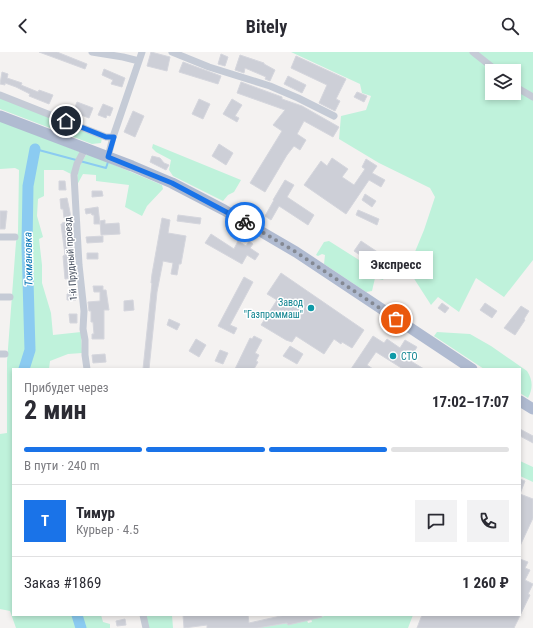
<!DOCTYPE html>
<html lang="ru">
<meta charset="utf-8">
<style>
body{margin:0;font-family:"Roboto Condensed",sans-serif;background:#f2f2f3;color:#2b2b33;height:100vh;display:flex;flex-direction:column;font-size:15px;white-space:nowrap}
*{box-sizing:border-box;margin:0}
p{font-size:13px;color:#7c7c81}
.icon{flex:none;width:22px;height:22px;fill:none;stroke:currentColor;stroke-width:2;stroke-linecap:round;stroke-linejoin:round}
.map{position:relative;flex:1;overflow:hidden}
.sheet{position:absolute;left:12px;top:316px;width:509px;height:248px;display:flex;flex-direction:column;background:#fff;border-radius:0px;box-shadow:0 2px 6px #0003}
.sheet>*{flex:none}
.tools{position:absolute;left:485px;top:12px;display:grid;gap:8px}
.tools a{display:grid;place-items:center;width:36px;height:36px;border-radius:0px;background:#fff;box-shadow:0 2px 6px #0003;font-size:20px}
.pin{position:absolute;display:grid;place-items:center;width:34px;height:34px;color:#fff;margin:-17px;border:2px solid #fff;border-radius:50%;box-shadow:0 1px 4px #0007}
.courier{position:absolute;display:grid;place-items:center;width:40px;height:40px;margin:-20px;border:3px solid #1a73e8;border-radius:50%;background:#fff;color:#222;box-shadow:0 1px 5px #0007}
.bubble{position:absolute;height:28px;border-radius:0px;background:#fff;box-shadow:0 2px 6px #0003;font-size:13px;font-weight:700;line-height:28px;text-align:center}
.summary em{font-style:normal;font-weight:700}
.summary div{display:flex;flex-direction:column-reverse}
.summary{display:flex;align-items:center;justify-content:space-between;height:68px;padding:0 12px}
h1{font-size:26px;font-weight:700;line-height:30px}
.bar{display:grid;grid-template-columns:repeat(4,1fr);gap:6px 4px;align-content:center;height:48px;padding:0 12px}
.bar i{height:5px;border-radius:3px;background:#e1e1e2}
.bar .on{background:#1a73e8}
.bar p{grid-column:span 4}
.line{display:flex;align-items:center;gap:10px;padding:0 12px;border-top:1px solid #e1e1e2}
.line div{flex:1}
.round{display:grid;place-items:center;flex:none;width:42px;height:42px;border-radius:0px;background:#f2f2f3}
header{display:flex;justify-content:space-between;align-items:center;height:52px;padding:0 12px;background:#fff;font-size:18px;font-weight:700}
.map>svg:first-child{display:block}
</style>
<header><svg class="icon" aria-label="back" viewBox="0 0 24 24"><path d="M15 5l-7 7 7 7"/></svg>Bitely<svg class="icon" aria-label="search" viewBox="0 0 24 24"><circle cx="10" cy="10" r="6"/><path d="M15 15l6 6"/></svg></header>
<div class="map">
<svg width="533" height="576" viewBox="0 0 533 576">
<rect width="100%" height="100%" fill="#f4f2f1"/>
<!-- green -->
<path fill="#bff2db" fill-rule="evenodd" d="M291 0H533V208L504 245 476 226 459 260 438 245 431 253 413 225 412 207 424 178 435 145 430 136 379 111 339 87 341 64 366 58 371 44 362 41 360 32ZM492 19H514V41H492Z
M0 45 102 86 101 91 92 92 0 57Z
M0 68 80 100 73 123 63 118H44V144L38 147 37 164 43 185 39 187 42 213V231L51 261 53 283 81 280 82 301 68 302 50 309 49 317H13V563H101L103 570 110 572V576H16L10 559 0 557V382L7 381V310L16 190 18 180 19 118 15 116 0 117Z
M153 92 241 128 234 140 228 143 223 149 173 124 169 118 171 108 156 100 152 96Z
M88 102 162 133 163 137 147 154 142 164 125 155 129 133 96 129V123L83 122 77 133C77 120 79 113 86 103Z
M329 189 378 220 385 223 383 228 375 226 372 239 366 240 324 212 325 203 322 202 318 204 316 203 324 190Z
M437 280 470 282 491 294 527 319C533 328 533 337 528 346L520 341V317H484L434 284Z
M520 409 533 415V430L520 424Z
M145 563H172L173 576H148Z
M329 563H413L408 576H257L307 568 308 571 312 570 311 567Z"/>
<g fill="none" stroke-linecap="round" stroke-linejoin="round">
<!-- stream -->
<path stroke="#8bcbf1" stroke-width="2" d="M35 97 106 116 108 110"/>
<!-- river -->
<path stroke="#8bcbf1" stroke-width="11" d="M24 317 30 298 27 193 28 134 35 97
M77 563 81 576"/>
</g>
<!-- building -->
<path fill="#cdcfd7" stroke="#d5d6dd" d="M39 0H57L87 12 85 17Z
M151 0 170 5 167 19 147 14Z
M221 2 228 5 225 14 218 12Z
M240 3 264 11V12L275 18 270 29 265 27 266 25 245 16 244 21 235 18Z
M296 4 346 27 336 47 340 49 335 59 319 51 327 33 291 16Z
M183 10 221 24 218 32 179 20Z
M104 17 125 26 122 35 111 32 113 28 102 23Z
M2 20 8 22 7 26 22 31 21 33 38 40 39 38 53 43 49 52 29 44 30 42 16 35 5 31V33L0 32Z
M288 24 306 33 302 41 284 32Z
M241 30 282 45V47L302 54 339 75 333 85 304 69 297 82 306 88 300 98 294 94 287 103 265 140 250 131 282 79 273 73 285 58 237 41Z
M357 40 367 44 364 50 354 45Z
M199 47 210 52 203 67 192 62Z
M232 47 242 53 235 64 239 66 237 70 223 62Z
M77 50 93 56 89 66 73 60Z
M103 52 113 56 110 64 107 63 106 66 98 63Z
M133 59 144 64 135 85 124 80Z
M219 92 233 101 226 113 212 104Z
M152 104 160 106 164 111 169 113 166 118 150 110Z
M332 106 348 117 342 125 354 133 365 117 362 115 366 107 377 114 372 121 385 128 381 135 369 128 346 162 304 133 321 109 327 114Z
M285 128 294 133 287 145 314 163 308 173 279 154 271 168 265 164 274 148H273Z
M59 129H65L66 138H59Z
M92 139H102L103 144 92 145Z
M365 142 376 149 372 155 362 148Z
M67 146 71 165 64 166 63 157H61L60 147Z
M98 155 100 172H94V163H92L91 161 86 162 85 157Z
M358 158 379 167 377 173 356 163Z
M0 159H7L5 177H0Z
M178 163 201 166 200 172 177 169Z
M162 166 170 168 168 181 186 184 181 212H179L177 223 171 222 173 211 163 209 157 240 149 317H143L152 231H151L152 222Z
M105 168V172L119 171 120 182 101 183 100 169Z
M68 170 73 203 75 223V226L65 227 63 204 65 203 61 172H63L62 171Z
M211 182 234 197 238 189 246 194 249 189 253 192 250 196 259 202 255 208 247 203 242 212 205 191Z
M103 184V190L87 191 86 185Z
M361 189 382 203 375 213 354 199Z
M87 201H98V207H87Z
M281 221 364 278 352 296 342 290 341 292 334 287 324 302 296 284 292 290 286 288 261 273 277 248 267 242Z
M244 225 253 230 230 273 237 276 234 282 218 274Z
M93 234H103V238H106L109 258H104V287H92V282H94L93 270H91V259H89L88 250 100 249V240H94Z
M76 241V248H67V242Z
M133 248 134 258 124 259V249Z
M442 251 449 256 445 261 438 256Z
M485 251 497 259 492 266 480 258Z
M521 254 529 259 524 267 525 268 515 283 504 276Z
M69 262H77V271H70Z
M169 267 180 272 177 278 167 273Z
M254 284 262 288 255 301 259 303 256 309 258 310 254 317H235L250 286 252 287Z
M373 284 384 291 387 287 400 296 405 288 417 295 409 308 424 317H403L376 300 367 313 373 317H351Z
M196 287 206 293 199 305 189 299Z
M290 294 303 302 297 312 283 304Z
M220 298 228 301 223 312 215 309Z
M105 302 106 310 93 311 92 303Z
M520 377 533 384V391L520 384Z
M520 427 525 429 520 442 533 447V466L520 494Z
M520 507 528 510 525 516 530 518 525 528 533 532 528 542 530 543 514 576H417L422 563H520Z
M183 563H248L249 571 285 563H321L322 565 288 573 287 571 257 576H207V573L184 576Z
M125 567 126 573 117 574 116 569Z"/>
<g fill="none" stroke-linecap="round" stroke-linejoin="round">
<!-- minor -->
<path stroke="#c5cbd6" stroke-width="7" d="M92 0 123 5 139 9
M172 0 209 15 270 34 298 46 334 64
M473 0 497 19
M514 34 533 45
M0 43 106 85H113
M85 97 77 112 74 123 79 213 84 259 83 277 85 288V303L87 317
M108 105 113 85 142 0
M0 185H15
M0 245H10
M0 302H5
M143 563 146 576"/>
<!-- primary -->
<path stroke="#b0bbd1" stroke-width="11" d="M0 64 132 114 172 131 224 158 296 200 472 317
M520 349 533 357"/>
</g>
<g fill="none" stroke-linecap="round" stroke-linejoin="round">
<!-- done -->
<path stroke="#848993" stroke-width="4" stroke-dasharray="0 7.2" d="M245 170 296 200 396 267"/>
<!-- route -->
<path stroke="#1a73e8" stroke-width="5" d="M66 69 106 85H114L108 105 172 131 245 170"/>
</g>
<!-- markers -->
<g fill="#0f9aa8" stroke="#fff" stroke-width="1.5">
<circle cx="311" cy="256" r="4"/>
<circle cx="393" cy="304" r="4"/>
</g>
<g text-anchor="middle" stroke-width="3" stroke-linejoin="round" paint-order="stroke">
<!-- street labels -->
<g font-size="10" fill="#485160" stroke="#fff">
<text transform="translate(70 207) rotate(-94)" y="4">1-й Прудный проезд</text>
</g>
<!-- culture labels -->
<g font-size="10" fill="#0d838f" stroke="#fff" text-anchor="end">
<text x="303" y="254">Завод<tspan x="303" dy="12">"Газпроммаш"</tspan></text>
<text x="401" y="308" text-anchor="start">СТО</text>
</g>
<!-- water labels -->
<g font-size="11" font-style="italic" fill="#0674b5" stroke="#fff">
<text transform="translate(28 207) rotate(-91)" y="4">Токмановка</text>
</g>
</g>
</svg>
<div class="tools">
<a><svg class="icon" aria-label="layers" viewBox="0 0 24 24"><path d="M12 4l9 5-9 5-9-5zM3 14l9 5 9-5"/></svg></a>
</div>
<div class="pin" style="left:396px;top:267px;background:#ea580c"><svg class="icon" aria-label="bag" viewBox="0 0 24 24"><path d="M5 8h14l-1 12H6zM9 8a3 3 0 0 1 6 0"/></svg></div>
<div class="pin" style="left:66px;top:69px;background:#1f2937"><svg class="icon" aria-label="home" viewBox="0 0 24 24"><path d="M3 11l9-7 9 7M6 9v11h12V9"/></svg></div>
<div class="courier" style="left:245px;top:170px"><svg class="icon" aria-label="bike" viewBox="0 0 24 24"><circle cx="6" cy="16" r="4"/><circle cx="18" cy="16" r="4"/><path d="M6 16l4-8h5l3 8M10 8l3 8H6M13 5h3"/></svg></div>
<div class="bubble" style="left:359px;top:199px;width:74px">Экспресс</div>
<section class="sheet">
<div class="summary"><div><h1>2 мин</h1><p>Прибудет через</p></div><em>17:02–17:07</em></div>
<div class="bar"><i class="on"></i><i class="on"></i><i class="on"></i><i></i><p>В пути · 240 m</p></div>
<div class="line" style="height:72px"><b class="round" style="background:#1a73e8;color:#fff">Т</b><div><b>Тимур</b><p>Курьер · 4.5</p></div><a class="round"><svg class="icon" aria-label="chat" viewBox="0 0 24 24"><path d="M4 5h16v11H9l-5 4z"/></svg></a><a class="round"><svg class="icon" aria-label="phone" viewBox="0 0 24 24"><path d="M5 4h4l2 5-3 2q2 4 5 5l2-3 5 2v4C11 20 4 13 5 4z"/></svg></a></div>
<div class="line" style="height:52px"><div>Заказ #1869</div><b>1 260 ₽</b></div>
</section>
</div>
